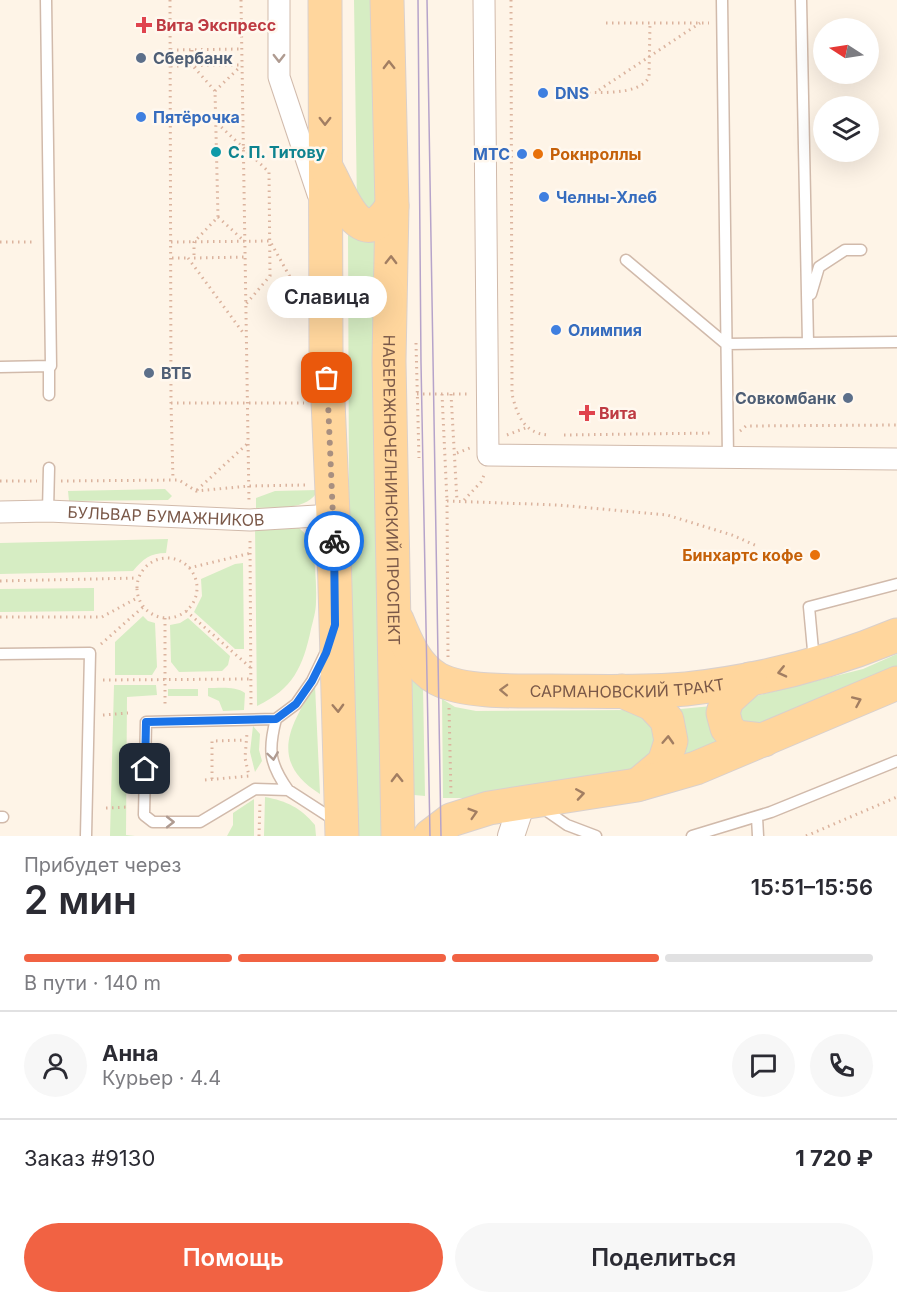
<!DOCTYPE html>
<html lang="ru">
<meta charset="utf-8">
<style>
body{margin:0;font-family:Inter,sans-serif;background:#f7f7f7;color:#2b2b33;height:100vh;display:flex;flex-direction:column;font-size:22px;white-space:nowrap}
*{box-sizing:border-box;margin:0}
p{font-size:20px;color:#7c7c81}
.icon{flex:none;width:33px;height:33px;fill:none;stroke:currentColor;stroke-width:2;stroke-linecap:round;stroke-linejoin:round}
.map{position:relative;height:836px;overflow:hidden}
.details{display:flex;flex-direction:column;background:#fff;flex:1}
.details>*{flex:none}
.needle{width:39px;rotate:282deg}
.controls{position:absolute;left:813px;top:18px;display:grid;gap:12px}
.controls a{display:grid;place-items:center;width:66px;height:66px;border-radius:50%;background:#fff;box-shadow:0 6px 24px #0002;font-size:30px}
.pin{position:absolute;display:grid;place-items:center;width:51px;height:51px;color:#fff;margin:-26px;border-radius:12px;box-shadow:0 3px 9px #0006}
.courier{position:absolute;display:grid;place-items:center;width:60px;height:60px;margin:-30px;border:4px solid #1a73e8;border-radius:50%;background:#fff;color:#222;box-shadow:0 2px 8px #0007}
.bubble{position:absolute;height:42px;border-radius:21px;background:#fff;box-shadow:0 6px 24px #0002;font-size:20px;font-weight:600;line-height:42px;text-align:center}
.summary em{font-style:normal;font-weight:600}
.summary div{display:flex;flex-direction:column-reverse}
.summary{display:flex;align-items:center;justify-content:space-between;height:102px;padding:0 24px}
h1{font-size:39px;font-weight:600;line-height:45px}
.bar{display:grid;grid-template-columns:repeat(4,1fr);gap:9px 6px;align-content:center;height:72px;padding:0 24px}
.bar i{height:8px;border-radius:4px;background:#e1e1e2}
.bar .on{background:#f16243}
.bar p{grid-column:span 4}
.line{display:flex;align-items:center;gap:15px;padding:0 24px;border-top:2px solid #e1e1e2}
.line div{flex:1}
.round{display:grid;place-items:center;flex:none;width:63px;height:63px;border-radius:32px;background:#f7f7f7}
.primary-button{display:flex;gap:12px;margin-top:auto;padding:12px 24px}
.primary-button a{flex:1;height:69px;border-radius:36px;background:#f16243;color:#fff;font-size:24px;font-weight:600;line-height:69px;text-align:center}
.primary-button a+a{background:#f7f7f7;color:#2b2b33}
.map>svg:first-child{display:block}
</style>
<div class="map">
<svg width="897" height="836" viewBox="0 0 897 836">
<rect width="100%" height="100%" fill="#fef4e7"/>
<!-- green -->
<path fill="#d6edc3" d="M354 0H375L377 209 357 207Z
M348 233 378 234 384 836H355L350 749Z
M165 489 172 496 168 500 69 501 68 491Z
M318 490C309 511 275 507 256 508V498L275 491Z
M255 525 298 527 313 541C314 561 317 582 316 602 316 611 313 621 311 629 303 667 293 689 257 706Z
M168 539 166 553C150 553 143 559 133 571L0 574V543Z
M243 563 244 649H235L194 612 202 596 201 579 235 564Z
M94 588V611L0 612V589Z
M143 616 148 621 155 623 157 667 152 675H115V642Z
M188 618 230 656 228 665 222 671 179 672 171 662 170 625 180 623Z
M897 654V666L749 733 735 710 740 700 863 669Z
M412 679 423 687 425 796 414 795Z
M114 685H156L157 695 127 697 126 835 135 836H110Z
M315 685 320 794C268 761 290 726 315 685Z
M208 688C220 688 236 686 245 693L244 710 223 711 219 701 208 696Z
M168 689H198V696H168Z
M442 699 455 707 476 711 632 710 643 716 657 734 655 752 631 773 474 798H443Z
M712 706C706 724 711 732 724 743L676 760 670 710Z
M253 726 260 734 259 750 262 761 255 772 250 752Z
M265 797C287 801 301 808 315 825L316 836H264Z
M254 799V836H227L233 825V813Z"/>
<g fill="none" stroke-linecap="round" stroke-linejoin="round">
<defs>
<path id="service" d="M722 0 728 457
M801 0 808 343
M626 260 726 344 897 342
M811 294 819 267 845 250H861
M49 366V395
M0 367 51 366 46 0
M48 511 49 468
M326 652 312 681 296 704 276 719 146 722 144 815 153 822H200L255 789 288 790 336 821
M0 654 90 653 86 836
M814 661 809 607 897 584
M276 719C268 750 269 763 288 790
M541 807 567 825 596 836
M0 817H3
M757 817 758 836
M692 836 771 812 897 761"/>
<g id="minor">
<path d="M279 0V77L318 194"/>
<path d="M484 0 488 455 897 459"/>
<path id="s1" d="M0 512 48 511 250 520 333 515"/>
</g>
<path id="tertiary" d="M511 836 522 803"/>
<g id="primary">
<path d="M325 0 326 355 333 515 342 836"/>
<path id="s2" d="M387 0 392 206 389 361 398 836"/>
<path d="M327 169C342 196 361 256 392 206"/>
<path id="s3" d="M397 620C406 642 416 667 438 679 465 693 519 691 550 691 595 691 641 693 686 689 759 681 830 663 897 635"/>
<path d="M750 679 727 700 723 713 727 728 736 737 764 740"/>
<path d="M622 691 652 704 667 720 671 741 664 763 639 784"/>
<path d="M430 836 451 820 489 808 637 785 696 768 897 683"/>
</g>
</defs>
<!-- service casing -->
<use href="#service" stroke="#d1baab" stroke-width="13"/>
<!-- minor casing -->
<use href="#minor" stroke="#d1baab" stroke-width="23"/>
<!-- tertiary casing -->
<use href="#tertiary" stroke="#d1baab" stroke-width="28"/>
<!-- primary casing -->
<use href="#primary" stroke="#dad0cc" stroke-width="35"/>
<!-- path -->
<path stroke="#dbb39e" stroke-width="3" stroke-dasharray="1.5 4.5" stroke-linecap="butt" d="M170 0 171 403 173 480
M241 0 249 502
M511 0 512 394C517 415 524 434 549 435
M606 23H709
M171 50 241 49
M192 50V65L215 91 218 217 194 242V258
M171 66 242 65
M599 90 700 23
M215 91 241 66
M571 92C592 92 639 97 649 77L650 23
M217 123 269 172 270 276 246 304
M218 217 243 240
M0 242H36
M171 242 270 241 300 295
M172 258H188
M188 258 244 334
M194 258 245 257
M416 343 419 458
M417 394H469
M442 394 447 501
M451 394 457 501
M171 403H304
M740 431 746 426 897 425
M507 435 528 427
M564 435 714 433
M457 453 470 448
M0 481H37
M61 481 179 480 196 491 249 486 306 485
M197 490 247 444
M464 500 481 482 485 473
M250 541 251 707
M137 588a30 30 0 1 1 60 0a30 30 0 1 1-60 0Z
M189 568 251 553
M0 581 138 578
M186 611 251 668
M0 617H102L137 598
M165 618V708
M101 644 143 607
M448 657 447 501 558 505 667 515 732 535 757 546
M103 680 251 679
M449 708 451 795
M103 715 128 713
M212 779V741L246 740
M205 780 249 776 245 758 247 733
M106 808 128 807
M259 836 260 802
M806 836 897 797"/>
<!-- service -->
<use href="#service" stroke="#fff" stroke-width="10"/>
<!-- minor -->
<use href="#minor" stroke="#fff" stroke-width="21"/>
<!-- tertiary -->
<use href="#tertiary" stroke="#fff" stroke-width="26"/>
<!-- primary -->
<use href="#primary" stroke="#ffd69d" stroke-width="33"/>
<!-- tram -->
<path stroke="#b6a3ca" stroke-width="1.5" d="M418 0 421 363 430 836
M427 0 441 836"/>
</g>
<!-- one-way arrows -->
<defs><path id="oneway-chevron" d="M-2-3.5L2.5 0L-2 3.5" fill="none" stroke-width="1.6" stroke-linecap="round" stroke-linejoin="round" transform="scale(1.5)"/></defs>
<g stroke="#af9b91">
<use href="#oneway-chevron" transform="translate(279 58) rotate(90)"/>
<use href="#oneway-chevron" transform="translate(273 756) rotate(82)"/>
<use href="#oneway-chevron" transform="translate(170 822)"/>
</g>
<g stroke="#a27e62">
<use href="#oneway-chevron" transform="translate(389 65) rotate(-91)"/>
<use href="#oneway-chevron" transform="translate(325 121) rotate(90)"/>
<use href="#oneway-chevron" transform="translate(391 260) rotate(-89)"/>
<use href="#oneway-chevron" transform="translate(782 672) rotate(167)"/>
<use href="#oneway-chevron" transform="translate(504 690) rotate(-178)"/>
<use href="#oneway-chevron" transform="translate(857 701) rotate(-24)"/>
<use href="#oneway-chevron" transform="translate(338 708) rotate(88)"/>
<use href="#oneway-chevron" transform="translate(668 740) rotate(-87)"/>
<use href="#oneway-chevron" transform="translate(397 778) rotate(-91)"/>
<use href="#oneway-chevron" transform="translate(580 794) rotate(-9)"/>
<use href="#oneway-chevron" transform="translate(473 813) rotate(-17)"/>
</g>
<g fill="none" stroke-linecap="round" stroke-linejoin="round">
<!-- done -->
<path stroke="#a88f80" stroke-width="6" stroke-dasharray="0 10.8" d="M327 378 334 541"/>
<!-- route -->
<path stroke="#1a73e8" stroke-width="8" d="M145 769 146 722 276 719 296 704 312 681 326 653 335 625 334 541"/>
</g>
<!-- markers -->
<g fill="#e0444e" stroke="#fff8ef" stroke-width="2">
<path d="M141 16h6v6h6v6h-6v6h-6v-6h-6v-6h6z"/>
<path d="M584 404h6v6h6v6h-6v6h-6v-6h-6v-6h6z"/>
</g>
<g fill="#5c6f8a" stroke="#fff8ef" stroke-width="2">
<circle cx="141" cy="58" r="6"/>
<circle cx="149" cy="373" r="6"/>
<circle cx="848" cy="398" r="6"/>
</g>
<g fill="#3f7fe0" stroke="#fff8ef" stroke-width="2">
<circle cx="543" cy="93" r="6"/>
<circle cx="141" cy="117" r="6"/>
<circle cx="522" cy="154" r="6"/>
<circle cx="544" cy="197" r="6"/>
<circle cx="556" cy="330" r="6"/>
</g>
<circle fill="#0f9aa8" stroke="#fff8ef" stroke-width="2" cx="216" cy="152" r="6"/>
<g fill="#e8710a" stroke="#fff8ef" stroke-width="2">
<circle cx="538" cy="154" r="6"/>
<circle cx="815" cy="555" r="6"/>
</g>
<g text-anchor="middle" stroke-width="5" stroke-linejoin="round" paint-order="stroke">
<!-- health labels -->
<g font-size="16" font-weight="bold" fill="#be3a42" stroke="#fff8ef" text-anchor="start">
<text x="156" y="31">Вита Экспресс</text>
<text x="599" y="419">Вита</text>
</g>
<!-- service labels -->
<g font-size="16" font-weight="bold" fill="#4e5e75" stroke="#fff8ef" text-anchor="start">
<text x="153" y="64">Сбербанк</text>
<text x="161" y="379">ВТБ</text>
<text x="836" y="404" text-anchor="end">Совкомбанк</text>
</g>
<!-- shop labels -->
<g font-size="16" font-weight="bold" fill="#366cbe" stroke="#fff8ef" text-anchor="start">
<text x="555" y="99">DNS</text>
<text x="153" y="123">Пятёрочка</text>
<text x="510" y="160" text-anchor="end">МТС</text>
<text x="556" y="203">Челны-Хлеб</text>
<text x="568" y="336">Олимпия</text>
</g>
<!-- culture labels -->
<g font-size="16" font-weight="bold" fill="#0d838f" stroke="#fff8ef" text-anchor="start">
<text x="228" y="158">С. П. Титову</text>
</g>
<!-- food labels -->
<g font-size="16" font-weight="bold" fill="#c56008" stroke="#fff8ef" text-anchor="start">
<text x="550" y="160">Рокнроллы</text>
<text x="803" y="561" text-anchor="end">Бинхартс кофе</text>
</g>
<!-- street labels -->
<g font-size="16" fill="#7a5848" stroke="#fff8ef">
<text dy="6" stroke="none"><textPath href="#s2" startOffset="490">НАБЕРЕЖНОЧЕЛНИНСКИЙ ПРОСПЕКТ</textPath></text>
<text dy="6" stroke="none"><textPath href="#s1" startOffset="166">БУЛЬВАР БУМАЖНИКОВ</textPath></text>
<text dy="6" stroke="none"><textPath href="#s3" startOffset="264">САРМАНОВСКИЙ ТРАКТ</textPath></text>
</g>
</g>
</svg>
<div class="controls">
<a><svg class="needle" viewBox="-14 -14 28 28"><path d="M0-13l5 13h-10z" fill="#e53935"/><path d="M0 13l5-13h-10z" fill="#7c7c81"/></svg></a>
<a><svg class="icon" aria-label="layers" viewBox="0 0 24 24"><path d="M12 4l9 5-9 5-9-5zM3 14l9 5 9-5"/></svg></a>
</div>
<div class="pin" style="left:327px;top:378px;background:#ea580c"><svg class="icon" aria-label="bag" viewBox="0 0 24 24"><path d="M5 8h14l-1 12H6zM9 8a3 3 0 0 1 6 0"/></svg></div>
<div class="pin" style="left:145px;top:769px;background:#1f2937"><svg class="icon" aria-label="home" viewBox="0 0 24 24"><path d="M3 11l9-7 9 7M6 9v11h12V9"/></svg></div>
<div class="courier" style="left:334px;top:541px"><svg class="icon" aria-label="bike" viewBox="0 0 24 24"><circle cx="6" cy="16" r="4"/><circle cx="18" cy="16" r="4"/><path d="M6 16l4-8h5l3 8M10 8l3 8H6M13 5h3"/></svg></div>
<div class="bubble" style="left:267px;top:276px;width:120px">Славица</div>
</div>
<section class="details">
<div class="summary"><div><h1>2 мин</h1><p>Прибудет через</p></div><em>15:51–15:56</em></div>
<div class="bar"><i class="on"></i><i class="on"></i><i class="on"></i><i></i><p>В пути · 140 m</p></div>
<div class="line" style="height:108px"><a class="round"><svg class="icon" aria-label="person" viewBox="0 0 24 24"><circle cx="12" cy="8" r="4"/><path d="M4 21q1-7 8-7t8 7"/></svg></a><div><b>Анна</b><p>Курьер · 4.4</p></div><a class="round"><svg class="icon" aria-label="chat" viewBox="0 0 24 24"><path d="M4 5h16v11H9l-5 4z"/></svg></a><a class="round"><svg class="icon" aria-label="phone" viewBox="0 0 24 24"><path d="M5 4h4l2 5-3 2q2 4 5 5l2-3 5 2v4C11 20 4 13 5 4z"/></svg></a></div>
<div class="line" style="height:78px"><div>Заказ #9130</div><b>1 720 ₽</b></div>
<div class="primary-button"><a>Помощь</a><a>Поделиться</a></div>
</section>
